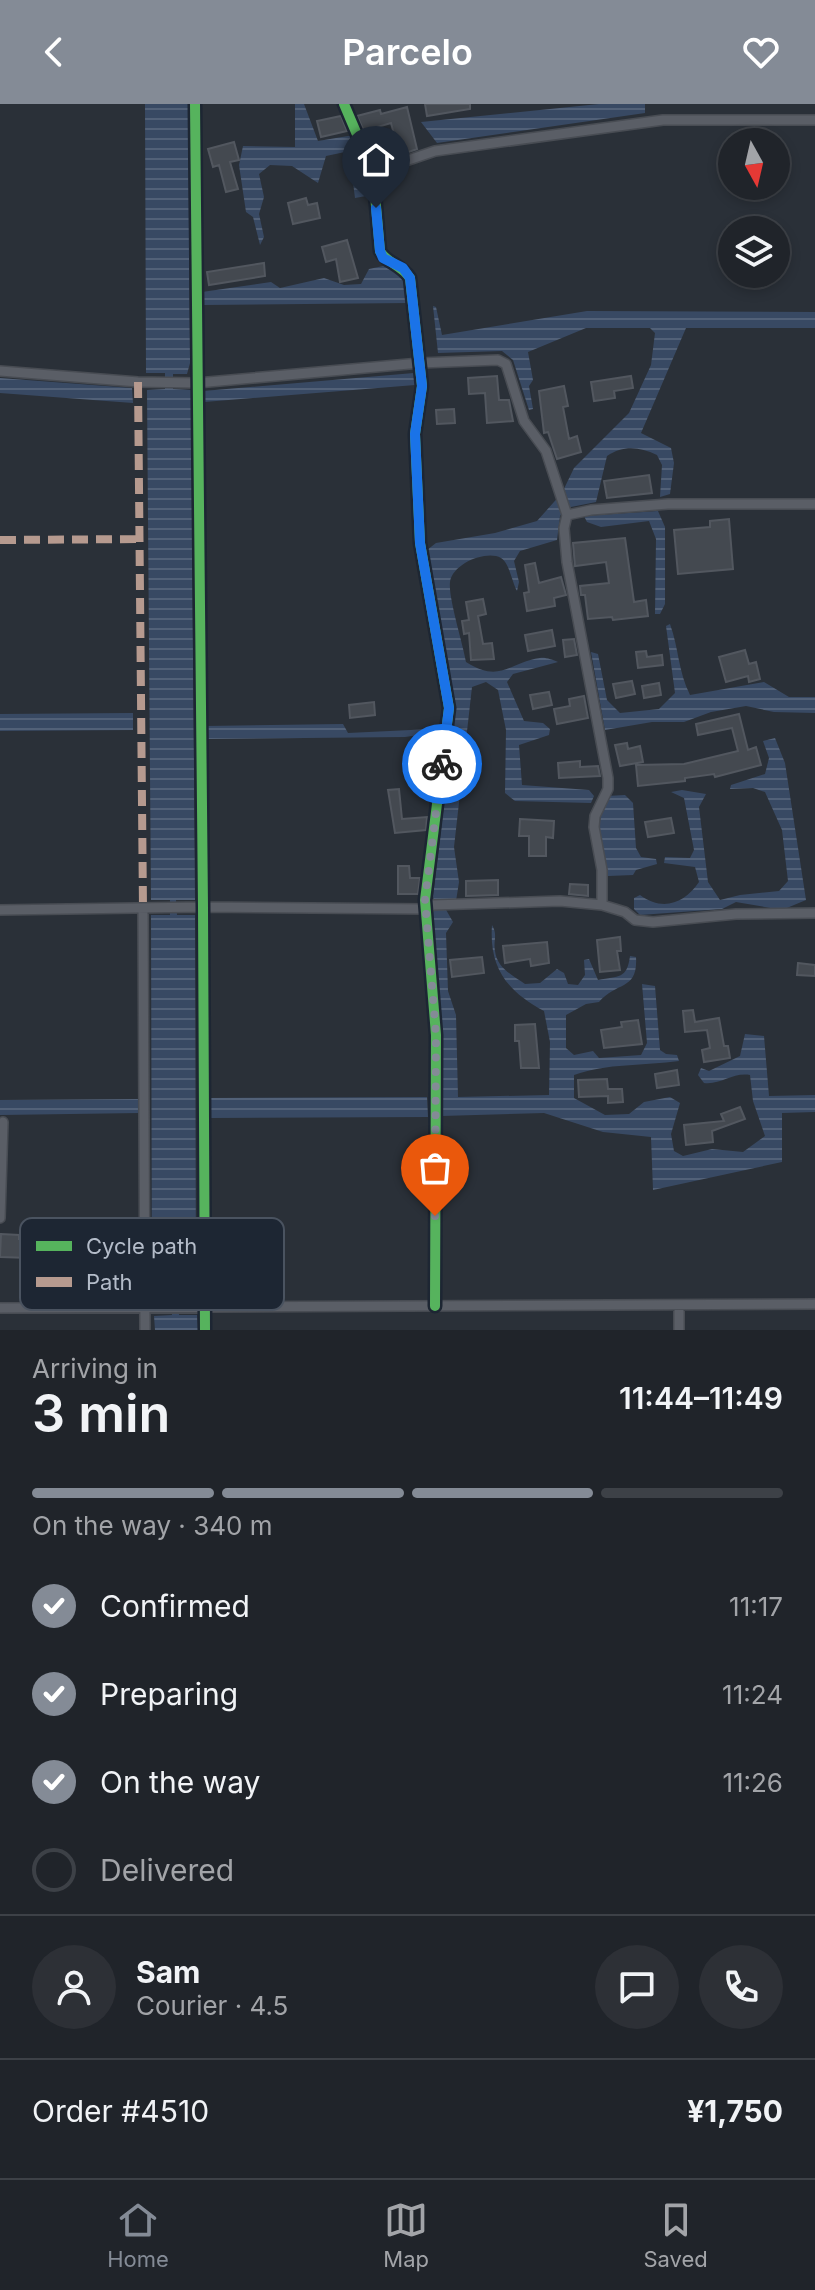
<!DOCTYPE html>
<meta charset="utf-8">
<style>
body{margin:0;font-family:Inter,sans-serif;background:#2d3036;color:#f1f3f6;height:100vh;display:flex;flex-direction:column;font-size:30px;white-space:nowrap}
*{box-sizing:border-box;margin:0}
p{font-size:26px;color:#a2a4a8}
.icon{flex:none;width:44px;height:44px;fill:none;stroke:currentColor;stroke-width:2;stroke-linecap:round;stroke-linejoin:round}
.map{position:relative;height:1226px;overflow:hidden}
.side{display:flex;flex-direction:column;background:#20242a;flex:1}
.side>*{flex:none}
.needle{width:52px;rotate:172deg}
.controls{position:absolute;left:718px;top:24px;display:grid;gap:16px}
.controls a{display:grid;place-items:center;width:72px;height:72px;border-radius:50%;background:#20242a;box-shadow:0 4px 12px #0003,0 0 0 2px #3d4147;font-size:40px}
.pin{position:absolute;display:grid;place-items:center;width:68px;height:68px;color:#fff;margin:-82px -34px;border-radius:50% 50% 50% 0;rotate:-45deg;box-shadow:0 0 8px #0007}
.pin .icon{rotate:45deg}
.courier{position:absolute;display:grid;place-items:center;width:80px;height:80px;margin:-40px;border:6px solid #1a73e8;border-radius:50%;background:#fff;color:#222;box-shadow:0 2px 10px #0007}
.summary em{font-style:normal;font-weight:600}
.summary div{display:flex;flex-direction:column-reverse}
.summary{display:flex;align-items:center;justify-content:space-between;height:136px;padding:0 32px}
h1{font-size:52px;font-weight:600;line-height:60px}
.bar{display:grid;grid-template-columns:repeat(4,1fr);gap:12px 8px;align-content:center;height:96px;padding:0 32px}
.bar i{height:10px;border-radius:6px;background:#3d4147}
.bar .active{background:#848b96}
.bar p{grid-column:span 4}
.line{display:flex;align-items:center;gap:20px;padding:0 32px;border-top:2px solid #3d4147}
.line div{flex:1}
.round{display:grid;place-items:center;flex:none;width:84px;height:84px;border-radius:42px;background:#2d3036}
ol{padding:0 32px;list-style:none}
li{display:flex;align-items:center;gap:24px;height:88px}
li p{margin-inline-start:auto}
li .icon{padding:8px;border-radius:50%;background:#848b96;color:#fff;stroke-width:4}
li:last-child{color:#a2a4a8}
li i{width:44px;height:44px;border:4px solid #3d4147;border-radius:50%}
header{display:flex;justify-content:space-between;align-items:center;height:104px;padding:0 32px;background:#848b96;color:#fff;font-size:36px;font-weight:600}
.menu{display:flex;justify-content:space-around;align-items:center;height:112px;border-top:2px solid #3d4147;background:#20242a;font-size:22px;color:#a2a4a8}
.menu a{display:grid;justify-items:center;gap:4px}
.menu .active{color:#848b96}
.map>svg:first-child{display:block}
</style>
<header><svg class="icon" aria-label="back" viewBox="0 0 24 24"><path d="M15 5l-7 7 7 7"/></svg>Parcelo<svg class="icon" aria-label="heart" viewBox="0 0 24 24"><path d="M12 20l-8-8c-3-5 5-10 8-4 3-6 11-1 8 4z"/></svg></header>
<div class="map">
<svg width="815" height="1226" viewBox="0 0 815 1226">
<defs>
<pattern id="water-rules" width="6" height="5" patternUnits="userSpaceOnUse" patternTransform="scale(2)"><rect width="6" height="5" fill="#384963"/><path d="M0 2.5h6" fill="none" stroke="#526178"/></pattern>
</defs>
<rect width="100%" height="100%" fill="#2a3038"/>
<!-- water -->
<path fill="url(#water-rules)" d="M145 0H188L190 259 187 270H173V285L191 286 195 796H176L177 811H195L196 1194 179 1195V1211H197L198 1226H155L154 1212 172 1211 171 1195 152 1196 151 811H170V796H151L147 286 165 285V269H146Z
M295 0H304L318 37 354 31 364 51 366 92 355 94 350 55 345 48 326 52 318 79 292 62 270 61 259 70 264 93 259 110 264 133 260 141 253 113 246 108 239 61 243 42 295 43Z
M599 0H645V9L437 39 421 18Z
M383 162C406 171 406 176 408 199L202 201V188L271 178 280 184 324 174 344 181 361 180 369 165Z
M433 202 436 203 442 231 587 207 815 208V224H686L641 329 671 344 674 359 670 390 660 393 662 361 657 351C639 343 624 341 607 352L596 398 566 404 560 412 557 436 520 447 514 457 519 478 517 487C512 478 509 458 501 454 487 446 453 459 450 478 448 493 463 540 466 558 501 580 509 558 540 554 545 553 553 556 558 558L513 570 507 578 524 617 543 619 550 625 549 631 519 641 522 681 589 686 594 692 591 699 515 697 505 689 506 626 498 586 486 578 472 583 454 743 459 778 456 797 445 804 453 818 446 829 448 887 456 911 458 993 549 991 550 938 544 907C507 887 489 864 492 821 498 831 493 837 495 847 497 864 512 871 525 880L540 879 557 865 564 869 568 880 578 881 585 871 584 856 589 855 598 876C619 872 627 875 630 852L636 853C638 887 617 877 599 898L586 900 566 911V944L574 951 593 947 599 954 641 951 647 939 642 880 655 882 660 946 666 950 677 951 679 957C644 962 607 959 574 971V994L605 1011 629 1010 644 998 670 993 680 999 671 1030 674 1047 683 1052 712 1045 743 1048 765 1032 753 997 750 971C733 968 721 981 704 979L698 971 701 964 709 967 740 952 745 930 764 932 769 992 815 991V1008L782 1009V1058L653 1086 651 1033 603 1028 544 1009 441 1012 438 912 432 842 434 815 432 809 435 804 433 792 449 660 453 592 427 446 436 439 495 429 537 417 562 389 574 364 629 309 651 261 655 229 650 224H586L528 248 533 276 529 282 533 305 529 306 513 256 502 247 438 249Z
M414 269 415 281 204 298 203 287Z
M0 274 132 284 133 299 0 289Z
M658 407 665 423V500L660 510H655L656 435 649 417 601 423 587 418 584 412Z
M670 520C679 545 678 567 690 591L764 578 789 593H815V609L774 608 746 602 711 608 684 618H652L605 626 591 548 598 550 607 596 620 609 659 605 675 589 666 522Z
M133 609V626L0 627V610Z
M343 620 348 629 432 625 433 629 405 633 206 635V622Z
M775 634 785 659 806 796 782 806 736 798 722 805 640 811 634 805V794L640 791C663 808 685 799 699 778L695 763 664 759 665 753 690 754 694 746 684 694 671 688 682 686 706 690 699 703 708 778 720 796 740 791 779 787 788 777 782 726 765 688 753 684 730 685 731 681 765 670 769 654 763 637Z
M625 691 633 699 636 744 641 753 656 755 657 760 636 766 633 771 608 772C601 739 594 724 607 692Z
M427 993 428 1013 209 1014 208 994Z
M139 995V1009L0 1011V996Z"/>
<!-- building -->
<path fill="#444950" stroke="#52575f" stroke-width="2" d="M425 0H470V5L427 12Z
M407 3 417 45 377 59 372 45 396 38 391 19 364 27 357 12 380 6 381 10Z
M341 12 347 27 321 33 317 17Z
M234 38 239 56 230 58 238 85 226 88 219 61 213 63 208 45Z
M306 94 308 101 317 99 320 114 293 120 288 99Z
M347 136 358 174 340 178 336 155 326 158 322 143Z
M264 159 265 172 209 181 207 168Z
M497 272 499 296H509L513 317 487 319 485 289 469 290 468 274Z
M631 272 633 284 614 287 615 294 594 297 591 278Z
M564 282 568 302 563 303 569 335 577 332 581 348 557 355 548 328 544 329 539 287Z
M454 305 455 319 437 320 436 306Z
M649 371 652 389 607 394 604 377Z
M729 415 733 465 678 470 674 426 710 423V417Z
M625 434 634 498 646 496 648 512 613 516 612 513 588 515 585 491H581L580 482 609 479 606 458 575 462 573 439Z
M535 459 539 479 561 473 566 491 554 494 555 502 527 507 524 489 529 488 525 461Z
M483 495 486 510 478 512 483 540 492 539 494 555 471 556 469 529 464 530 462 517 469 516 466 498Z
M552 526 555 542 528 547 525 531Z
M574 535 577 551 565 553 563 536Z
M745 546 749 560 756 558 760 575 749 578 748 572 726 578 719 553Z
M646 547 647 553 662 551 663 561 638 564 636 548Z
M632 577 635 590 616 594 613 580Z
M659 579 661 591 644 594 642 582Z
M549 588 552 601 533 605 530 591Z
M584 592 588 614 557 620 554 605 570 602 569 595Z
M374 598 375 611 350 614 349 601Z
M739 610 748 646 756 643 761 661 715 673 714 670 685 674V677L638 682 636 661 684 660 738 647 732 624 698 631 696 620Z
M627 639 628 645 640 642 643 658 620 662 615 641Z
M580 657V663L598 662 600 672 559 674 558 659Z
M399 685 402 715 427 713 426 726 395 729 388 686Z
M671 714 674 729 648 733 645 718Z
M520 715 554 717 553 734 546 733V752H529V732H519Z
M398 762H409L410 774H420L418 790H398Z
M498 776V791L466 792V777Z
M570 780 588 781V792L569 790Z
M620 833 621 847H617L620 866 600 868 597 836Z
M547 838 549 859 531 862 530 855 505 859 503 842Z
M482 853 484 869 452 873 450 856Z
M798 859 815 861V872L797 871Z
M693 906 695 918 719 914 724 942H728L730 954 704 958 702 946 710 944 707 926 685 928 683 907Z
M638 916 642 940 604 944 601 926 622 923 621 918Z
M535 920 539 964H521L519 937H515V921Z
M677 966 679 981 657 984 655 970Z
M607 975 608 985H622L623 998 608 999V992L579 993 578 976Z
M740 1003 745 1015 712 1027 713 1038 686 1041 684 1021 724 1017 721 1010Z
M1 1130 19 1131V1135L31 1136 30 1154 0 1153Z"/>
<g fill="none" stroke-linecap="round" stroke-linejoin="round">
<defs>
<path id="minor" d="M195 0 203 803 205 1226
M344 0 373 68 380 147C386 159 401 160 410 174L422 282 415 330 420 439 449 604 425 796 436 931 435 1202
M373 68 435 47 663 16H815
M0 267 138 278 197 279 420 259 498 256 506 260 524 317 546 347 567 411 564 424 567 458 608 674V685L595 712 594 723 602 766V801
M567 411 591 406 668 400H815
M143 804 145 1226
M0 806 203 803 427 805 433 801 560 797 602 801 625 808 635 816 653 818 736 810 815 809
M0 1114 3 1018
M679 1201V1226
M0 1204 815 1200"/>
</defs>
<!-- minor casing -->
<use href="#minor" stroke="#484c53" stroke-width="12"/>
<!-- minor -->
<use href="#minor" stroke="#5a5e66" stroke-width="9"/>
<!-- quiet -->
<path stroke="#b69a8f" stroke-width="8" stroke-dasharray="16 8" stroke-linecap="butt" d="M138 278 143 804
M0 436 141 435"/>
<defs>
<path id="cycleway" d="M195 0 203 803 205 1226
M344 0 373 68 380 147C386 159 401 160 410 174L422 282 415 330 420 439 449 604 425 796 436 931 435 1202"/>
</defs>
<!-- cycleway casing -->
<use href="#cycleway" stroke="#1d2633" stroke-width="15"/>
<!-- cycleway -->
<use href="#cycleway" stroke="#56b35d" stroke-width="10"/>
</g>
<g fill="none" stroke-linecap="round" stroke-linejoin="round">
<!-- done -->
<path stroke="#848b96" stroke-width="8" stroke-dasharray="0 14.4" d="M435 1112 436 931 425 796 442 660"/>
<!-- route -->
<path stroke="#1a73e8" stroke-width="10" d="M376 104 380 147 383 154 403 164 410 174 422 282 415 330 420 439 449 604 442 660"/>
</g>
<!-- legend -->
<rect x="20" y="1114" width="264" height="92" rx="12" fill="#1d2633" stroke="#4a5360" stroke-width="2"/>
<rect x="36" y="1137" width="36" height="10" fill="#56b35d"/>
<rect x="36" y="1173" width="36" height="10" fill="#b69a8f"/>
<g font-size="22" fill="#b4bcc9">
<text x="86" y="1150">Cycle path</text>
<text x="86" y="1186">Path</text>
</g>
</svg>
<div class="controls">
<a><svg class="needle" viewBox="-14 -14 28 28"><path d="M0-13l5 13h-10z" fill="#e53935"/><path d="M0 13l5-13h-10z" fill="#a2a4a8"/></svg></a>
<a><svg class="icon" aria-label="layers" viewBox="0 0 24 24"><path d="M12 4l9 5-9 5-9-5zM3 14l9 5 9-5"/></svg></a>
</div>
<div class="pin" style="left:435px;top:1112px;background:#ea580c"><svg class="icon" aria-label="bag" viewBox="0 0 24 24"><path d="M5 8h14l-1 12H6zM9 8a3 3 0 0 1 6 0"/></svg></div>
<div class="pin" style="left:376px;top:104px;background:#1f2937"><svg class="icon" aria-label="home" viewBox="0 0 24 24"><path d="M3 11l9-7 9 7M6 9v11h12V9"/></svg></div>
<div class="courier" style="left:442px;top:660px"><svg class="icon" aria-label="bike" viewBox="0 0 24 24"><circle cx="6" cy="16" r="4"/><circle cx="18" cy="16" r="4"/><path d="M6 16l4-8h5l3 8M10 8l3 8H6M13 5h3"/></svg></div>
</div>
<section class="side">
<div class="summary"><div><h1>3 min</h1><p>Arriving in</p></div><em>11:44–11:49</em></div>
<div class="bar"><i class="active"></i><i class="active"></i><i class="active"></i><i></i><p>On the way · 340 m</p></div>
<ol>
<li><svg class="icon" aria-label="check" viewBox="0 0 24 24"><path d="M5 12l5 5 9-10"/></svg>Confirmed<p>11:17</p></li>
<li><svg class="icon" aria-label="check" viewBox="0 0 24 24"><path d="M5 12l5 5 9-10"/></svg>Preparing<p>11:24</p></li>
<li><svg class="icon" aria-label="check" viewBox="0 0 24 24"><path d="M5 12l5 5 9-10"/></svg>On the way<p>11:26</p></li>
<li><i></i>Delivered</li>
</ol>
<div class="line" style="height:144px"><a class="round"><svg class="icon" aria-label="person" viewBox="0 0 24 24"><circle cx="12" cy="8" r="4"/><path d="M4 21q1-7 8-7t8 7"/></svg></a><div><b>Sam</b><p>Courier · 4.5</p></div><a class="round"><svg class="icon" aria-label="chat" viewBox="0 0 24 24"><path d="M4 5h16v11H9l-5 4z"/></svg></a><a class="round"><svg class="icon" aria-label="phone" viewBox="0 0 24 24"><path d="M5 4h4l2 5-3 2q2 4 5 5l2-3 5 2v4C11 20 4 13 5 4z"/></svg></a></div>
<div class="line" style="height:104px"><div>Order #4510</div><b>¥1,750</b></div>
</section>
<nav class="menu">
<a class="active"><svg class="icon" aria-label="home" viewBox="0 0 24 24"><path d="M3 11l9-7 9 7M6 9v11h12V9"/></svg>Home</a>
<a><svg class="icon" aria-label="map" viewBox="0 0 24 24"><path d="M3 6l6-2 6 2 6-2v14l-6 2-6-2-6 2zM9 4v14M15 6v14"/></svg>Map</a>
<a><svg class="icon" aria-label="saved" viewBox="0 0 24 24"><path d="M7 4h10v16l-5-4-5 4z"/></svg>Saved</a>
</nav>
